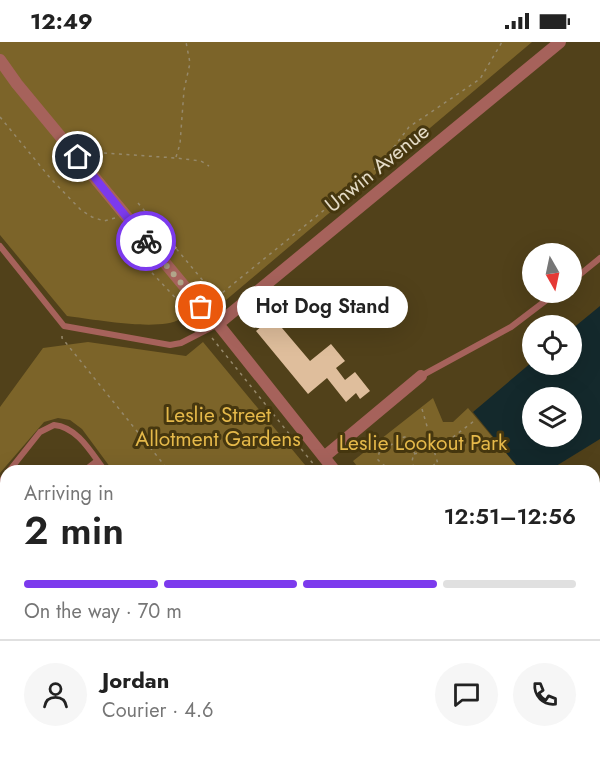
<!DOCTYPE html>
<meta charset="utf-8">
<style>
body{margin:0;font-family:Jost,sans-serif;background:#f6f6f6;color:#222;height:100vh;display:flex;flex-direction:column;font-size:22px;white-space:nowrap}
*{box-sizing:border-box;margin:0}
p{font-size:20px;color:#767676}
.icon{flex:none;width:33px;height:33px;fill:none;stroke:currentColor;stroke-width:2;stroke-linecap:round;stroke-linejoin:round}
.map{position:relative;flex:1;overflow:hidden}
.sheet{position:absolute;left:0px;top:423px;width:600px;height:296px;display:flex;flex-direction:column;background:#fff;border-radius:18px 18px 0 0;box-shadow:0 6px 24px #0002}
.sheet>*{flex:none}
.needle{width:39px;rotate:171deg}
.tools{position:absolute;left:522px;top:201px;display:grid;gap:12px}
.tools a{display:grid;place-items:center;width:60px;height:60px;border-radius:50%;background:#fff;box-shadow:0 6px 24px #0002;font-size:30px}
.pin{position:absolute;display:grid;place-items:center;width:51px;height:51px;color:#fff;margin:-26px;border:3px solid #fff;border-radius:50%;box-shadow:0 2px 6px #0007}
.courier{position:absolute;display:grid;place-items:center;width:60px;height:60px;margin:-30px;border:4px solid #7c3aed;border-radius:50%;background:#fff;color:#222;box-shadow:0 2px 8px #0007}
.bubble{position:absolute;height:42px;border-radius:21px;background:#fff;box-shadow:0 6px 24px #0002;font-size:20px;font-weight:600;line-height:42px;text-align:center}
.headline em{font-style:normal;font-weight:600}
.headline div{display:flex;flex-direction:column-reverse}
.headline{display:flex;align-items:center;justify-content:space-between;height:102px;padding:0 24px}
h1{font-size:39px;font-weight:600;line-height:45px}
.bar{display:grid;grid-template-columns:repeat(4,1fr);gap:9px 6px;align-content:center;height:72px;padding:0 24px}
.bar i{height:8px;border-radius:4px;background:#e0e0e0}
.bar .active{background:#7c3aed}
.bar p{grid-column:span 4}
.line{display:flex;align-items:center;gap:15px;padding:0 24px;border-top:2px solid #e0e0e0}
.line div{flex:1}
.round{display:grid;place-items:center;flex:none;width:63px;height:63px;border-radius:32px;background:#f6f6f6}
.status{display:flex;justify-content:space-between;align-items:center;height:42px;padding:0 30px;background:#fff;direction:ltr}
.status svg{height:16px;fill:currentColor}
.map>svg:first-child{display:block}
</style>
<div class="status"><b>12:49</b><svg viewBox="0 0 49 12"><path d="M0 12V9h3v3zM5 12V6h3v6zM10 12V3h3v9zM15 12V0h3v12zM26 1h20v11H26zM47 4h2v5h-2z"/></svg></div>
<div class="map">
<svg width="600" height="718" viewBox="0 0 600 718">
<rect width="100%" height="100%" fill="#51411a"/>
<!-- green -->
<path fill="#7c6429" d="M0 0H532L213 269 187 287 180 277C159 290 93 277 67 274L0 193Z
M88 300 186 314 203 300 310 429H113L82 387 70 378 58 376 44 380 0 431V365L43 306Z
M433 356 443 380H453L468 366 521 429H361L353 419Z"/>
<!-- water -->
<path fill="#14292c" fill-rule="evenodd" d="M600 264V397L548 429H521L473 370 532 320V322H572V287ZM532 356H572V394H532Z"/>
<!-- building -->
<path fill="#dfbe9c" d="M147 169 177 206 169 212 138 176Z
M286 264 295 275 282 286 310 319 331 302 345 319 336 326 345 338 355 330 370 349 360 357 356 351 346 360 327 336 308 352 256 289Z"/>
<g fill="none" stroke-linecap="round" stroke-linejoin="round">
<!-- path -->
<path stroke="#96896b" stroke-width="1.5" stroke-dasharray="3 4.5" stroke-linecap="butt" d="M0 75 51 137 81 168 92 175 104 179 115 176
M89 110 176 116 201 119 209 124
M176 115 180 102 184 48 190 21 186 0
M138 161 220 259
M132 200 138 216 201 283
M211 260 382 121 409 85 480 37 502 0
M62 294V296L169 429
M212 296 319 429
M422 367 440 429
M435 409 474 379
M414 412 433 407
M356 425 360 423 379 429
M391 429 378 418 379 411 401 396 408 394C421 402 412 411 412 422L418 429
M427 429 437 420"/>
<!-- service -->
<path stroke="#a6625b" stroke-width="6" d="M0 204 64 284 170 303 181 301 218 282
M572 239 600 216
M421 334 511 285 557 250
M9 429 40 390 54 383C78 385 92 412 105 429
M84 429 97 419
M0 440 6 433
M594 659 600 654
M405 712 410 718
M132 718 137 712"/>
<!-- minor -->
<path stroke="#a6625b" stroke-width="12" d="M0 18 17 42 199 262 218 282
M324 415 421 334"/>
<!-- tertiary -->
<path stroke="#a6625b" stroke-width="12" d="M335 429 218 282 560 0
M568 712 573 718"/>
</g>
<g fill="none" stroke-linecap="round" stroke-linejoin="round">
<!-- done -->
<path stroke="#b1a58a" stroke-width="6" stroke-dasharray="0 10.8" d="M146 199 201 265"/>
<!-- route -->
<path stroke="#7c3aed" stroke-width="8" d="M78 115 146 199"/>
</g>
<g text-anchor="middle" stroke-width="6" stroke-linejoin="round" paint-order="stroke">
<!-- street labels -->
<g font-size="21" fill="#e4dbc6" stroke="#46370f">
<text transform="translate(377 126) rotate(-39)" y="7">Unwin Avenue</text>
</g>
<!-- park labels -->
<g font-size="21" fill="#e5b94a" stroke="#46370f">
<text x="218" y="380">Leslie Street<tspan x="218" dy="24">Allotment Gardens</tspan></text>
<text x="423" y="408">Leslie Lookout Park</text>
</g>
</g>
</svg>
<div class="tools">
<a><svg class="needle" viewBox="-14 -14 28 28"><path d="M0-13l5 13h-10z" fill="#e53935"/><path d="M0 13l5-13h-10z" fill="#767676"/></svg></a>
<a><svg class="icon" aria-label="locate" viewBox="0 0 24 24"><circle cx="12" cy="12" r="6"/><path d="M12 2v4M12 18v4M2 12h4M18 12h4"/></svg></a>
<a><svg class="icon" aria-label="layers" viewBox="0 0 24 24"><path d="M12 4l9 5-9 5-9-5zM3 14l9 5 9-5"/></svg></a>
</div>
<div class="pin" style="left:201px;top:265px;background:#ea580c"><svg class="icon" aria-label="bag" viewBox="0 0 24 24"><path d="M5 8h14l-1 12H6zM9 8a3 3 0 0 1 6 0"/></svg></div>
<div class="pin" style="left:78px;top:115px;background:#1f2937"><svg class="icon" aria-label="home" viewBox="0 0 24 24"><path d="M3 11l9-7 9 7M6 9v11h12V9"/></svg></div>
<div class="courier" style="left:146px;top:199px"><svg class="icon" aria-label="bike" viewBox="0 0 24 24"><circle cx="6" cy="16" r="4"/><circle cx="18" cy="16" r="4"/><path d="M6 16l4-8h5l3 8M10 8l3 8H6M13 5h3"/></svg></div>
<div class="bubble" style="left:237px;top:244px;width:171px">Hot Dog Stand</div>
<section class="sheet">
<div class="headline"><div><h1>2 min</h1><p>Arriving in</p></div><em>12:51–12:56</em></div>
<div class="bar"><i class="active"></i><i class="active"></i><i class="active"></i><i></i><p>On the way · 70 m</p></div>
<div class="line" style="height:108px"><a class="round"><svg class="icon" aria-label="person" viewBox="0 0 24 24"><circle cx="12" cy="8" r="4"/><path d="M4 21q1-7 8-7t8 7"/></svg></a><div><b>Jordan</b><p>Courier · 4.6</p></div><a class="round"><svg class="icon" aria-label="chat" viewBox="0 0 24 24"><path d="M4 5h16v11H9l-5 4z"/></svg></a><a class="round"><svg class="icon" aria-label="phone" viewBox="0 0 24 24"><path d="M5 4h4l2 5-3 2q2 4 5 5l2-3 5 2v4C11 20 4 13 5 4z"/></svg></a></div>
</section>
</div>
